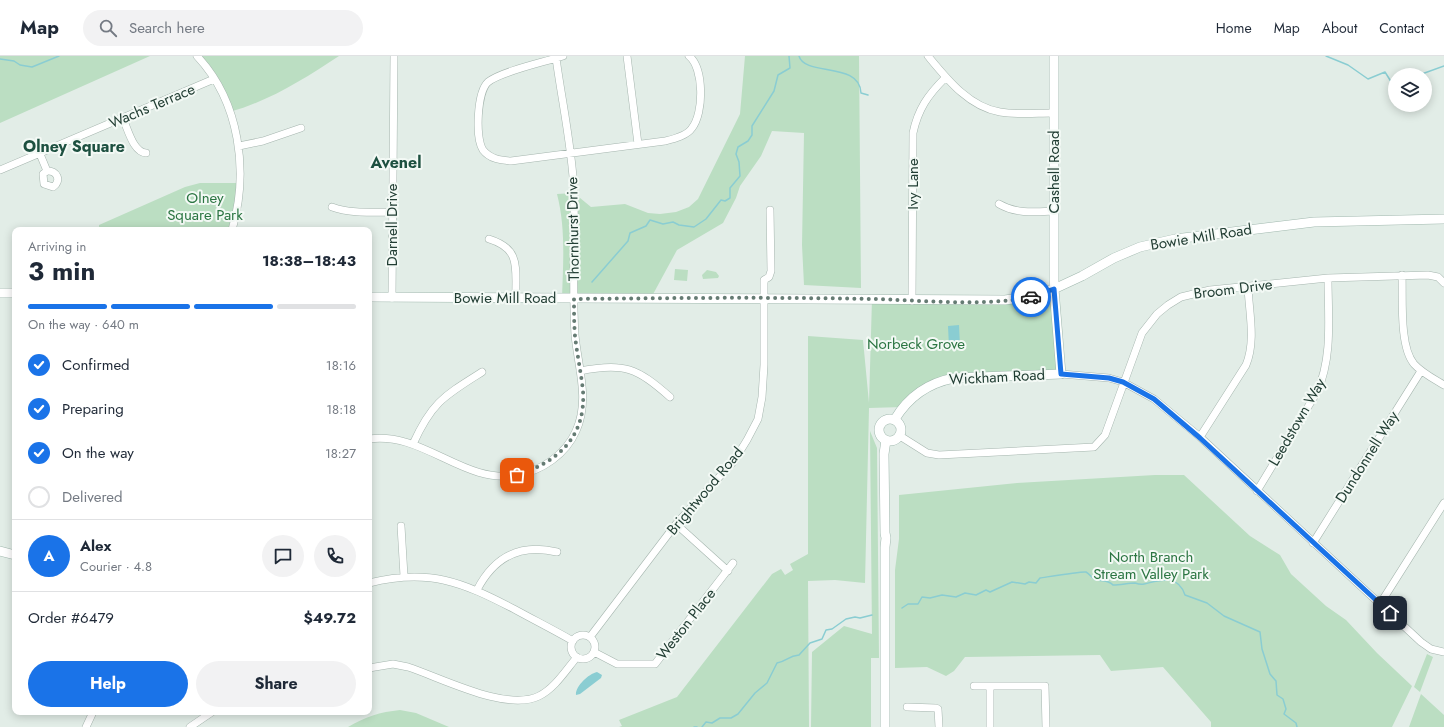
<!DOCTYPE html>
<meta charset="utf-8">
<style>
body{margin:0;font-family:Jost,sans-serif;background:#f2f2f3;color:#1f2937;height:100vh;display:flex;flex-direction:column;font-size:15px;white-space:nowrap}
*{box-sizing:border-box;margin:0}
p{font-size:13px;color:#747a83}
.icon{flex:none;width:22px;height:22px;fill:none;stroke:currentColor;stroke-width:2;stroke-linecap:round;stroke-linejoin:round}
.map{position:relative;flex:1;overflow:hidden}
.sheet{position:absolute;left:12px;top:171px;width:360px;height:488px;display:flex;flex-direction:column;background:#fff;border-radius:8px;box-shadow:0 2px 10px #0003}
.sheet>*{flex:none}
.tools{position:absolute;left:1388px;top:12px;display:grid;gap:8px}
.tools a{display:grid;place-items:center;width:44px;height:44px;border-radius:50%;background:#fff;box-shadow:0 2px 10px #0003;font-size:20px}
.pin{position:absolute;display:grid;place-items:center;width:34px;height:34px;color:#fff;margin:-17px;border-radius:8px;box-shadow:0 2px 6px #0006}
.courier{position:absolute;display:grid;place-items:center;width:40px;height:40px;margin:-20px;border:3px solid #1a73e8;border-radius:50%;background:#fff;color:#222;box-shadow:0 1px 5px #0007}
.headline em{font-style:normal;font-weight:700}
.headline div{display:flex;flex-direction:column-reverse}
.headline{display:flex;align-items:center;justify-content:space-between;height:68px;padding:0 16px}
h1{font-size:26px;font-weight:700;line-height:30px}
.bar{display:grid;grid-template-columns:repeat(4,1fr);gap:6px 4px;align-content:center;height:48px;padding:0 16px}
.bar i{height:5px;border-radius:3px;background:#e0e1e3}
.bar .selected{background:#1a73e8}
.bar p{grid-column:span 4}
.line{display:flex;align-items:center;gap:10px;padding:0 16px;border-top:1px solid #e0e1e3}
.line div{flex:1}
.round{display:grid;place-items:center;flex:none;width:42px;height:42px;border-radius:21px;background:#f2f2f3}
ol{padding:0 16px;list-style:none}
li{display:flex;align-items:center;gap:12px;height:44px}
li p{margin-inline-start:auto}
li .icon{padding:4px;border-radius:50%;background:#1a73e8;color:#fff;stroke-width:4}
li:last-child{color:#747a83}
li i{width:22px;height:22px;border:2px solid #e0e1e3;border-radius:50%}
.action{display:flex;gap:8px;margin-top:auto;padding:8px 16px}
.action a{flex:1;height:46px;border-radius:24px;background:#1a73e8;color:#fff;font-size:16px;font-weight:700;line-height:46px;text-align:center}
.action a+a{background:#f2f2f3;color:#1f2937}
header{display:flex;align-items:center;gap:24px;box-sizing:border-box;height:56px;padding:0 20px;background:#fff;border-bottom:1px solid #e0e1e3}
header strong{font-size:19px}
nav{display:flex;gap:22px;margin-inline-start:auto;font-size:14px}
.search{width:280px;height:36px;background:#f2f2f3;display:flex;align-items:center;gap:10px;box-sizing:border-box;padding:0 14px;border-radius:22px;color:#747a83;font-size:15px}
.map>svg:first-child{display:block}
</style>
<header>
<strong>Map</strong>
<div class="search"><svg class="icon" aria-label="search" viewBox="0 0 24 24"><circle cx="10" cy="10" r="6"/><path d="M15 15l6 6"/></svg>Search here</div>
<nav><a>Home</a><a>Map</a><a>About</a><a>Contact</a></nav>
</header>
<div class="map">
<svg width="1444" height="671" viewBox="0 0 1444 671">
<rect width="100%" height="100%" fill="#e2ede7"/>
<!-- green -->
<path fill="#bbdec2" d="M0 0H150L0 67Z
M197 0H339C304 23 271 44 230 56Z
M745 0H859L861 232 804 229 802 189 804 77 772 75 761 100 740 130 736 142 723 167 677 194 651 242 562 243C563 208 566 173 557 138L574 137 591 151 625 148 648 157 660 158 676 156 689 151 698 143 740 58Z
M200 127H240L232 174H99V169L185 131Z
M675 213 688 214 687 225 674 224Z
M707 214 716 216 719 220 718 222 703 223 702 219Z
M1054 233 1061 318 942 324 903 351 869 352 865 527 835 524 808 525 809 671H619L622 670 619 664 677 641 772 518 781 513 785 519 793 514 790 508 808 498V280L863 284 869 347 872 243 972 245Z
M870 375 877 392 879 602H871V671H811L812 596 844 570 872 578Z
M1155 419H1184L1250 480 1280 499 1291 518 1326 550 1346 564 1377 597 1412 630 1392 671H1211V666L1163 611 1111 615 1100 599 965 601 954 615 946 620 927 611 895 612V514L899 483V439L1017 427Z
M1427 598 1433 601 1420 636 1414 631Z
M1421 638 1444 659V671H1409Z
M400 654 416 657 449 671H348C365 661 380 656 400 654Z"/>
<!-- water -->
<path fill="#8acdd2" d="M959 269 960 290 949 291 948 270Z
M597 616 602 619 601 622 580 638 576 639C575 631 588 618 597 616Z"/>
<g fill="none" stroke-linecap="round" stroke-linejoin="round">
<!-- stream -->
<path stroke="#8acdd2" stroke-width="1.5" d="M799 0C805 21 860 5 861 37L868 39
M1326 0 1348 9 1368 23 1385 16 1395 32
M0 3 14 5 20 9 32 11 59 0
M1419 19 1444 10
M592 226 628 185 630 177 646 170 650 164 663 168 673 166 679 169 694 171 706 163 721 144 725 145 730 142V132L740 120 739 106 736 98 738 91 748 85 752 79V70L774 35 778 19 790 12 789 0
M902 552 908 548H918L922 541 930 542 942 539 956 541 965 537 976 539 986 534 990 536 1012 526 1025 528 1029 526 1036 527 1040 522C1047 521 1083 515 1086 516 1090 518 1091 522 1096 524 1102 525 1109 524 1113 529 1121 529 1128 527 1135 527 1138 528 1141 529 1144 528 1162 524 1178 518 1185 539L1207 547 1224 560 1260 576 1262 593 1270 618 1276 625 1277 639 1283 643 1286 653 1284 658 1296 667 1297 671
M694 671H697
M702 671 706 666 712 667 720 662H731L738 658 755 637 767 627 777 607C787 605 788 600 799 599L810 587 822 583 826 574 832 573 846 563 855 561 860 562 872 559"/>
<defs>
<path id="street" d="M197 0C240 46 249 116 232 174
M563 0C545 6 502 15 488 26 477 36 475 82 483 94 490 103 500 104 511 105L665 85C673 83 687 80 692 72 704 57 704 12 689 0
M627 0 638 88
M928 0C947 23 969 51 1000 56 1018 59 1036 57 1053 57
M123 63C128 73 133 96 146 97
M239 90 263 85 301 72
M40 98 47 115 43 118 44 128 53 131C62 125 57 114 47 115
M0 114 214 23
M999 148C1016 158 1035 156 1053 155
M332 151C351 158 372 156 392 156
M489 183C522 193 515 213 516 242
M1402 219C1403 242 1399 290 1414 308 1422 317 1434 323 1444 329
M392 242 394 0
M912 245 913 77C918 53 928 39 945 22
M580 315C624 306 637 312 670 341
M1061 318 1109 322 1123 326 1154 343 1200 381 1421 586 1431 593 1444 596
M900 380 927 397 939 399 1094 391 1105 379 1142 277 1157 258 1168 249 1181 241 1210 234 1328 222 1428 219 1438 221 1444 227
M1200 381 1246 309C1256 285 1249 256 1248 231
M369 383C423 375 464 429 517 419 542 415 566 398 576 375 590 344 578 311 575 279 572 231 575 183 574 135 572 91 562 46 556 2
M413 388C432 346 444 340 482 316
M1257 435 1317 336C1333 301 1328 260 1328 222
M676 468 728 515
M401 470 404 520
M1313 487 1421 315
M369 527C429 512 462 526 514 553 534 564 554 574 573 585
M477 534C494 501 520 487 557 496
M1380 548 1444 447
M571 591a12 12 0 1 1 24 0a12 12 0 1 1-24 0Z
M590 581 676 468 734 405 747 384 758 363 762 341 764 309V224L769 221 771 215 770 154
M594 596 617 608H655L733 507
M369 612 393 608 408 611C442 622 506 656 539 640 555 632 566 614 577 601
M974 630H990
M907 651 936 652 938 653 939 671
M86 671 93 656
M190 671 212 656
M990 671V630H1045L1046 671"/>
<path id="secondary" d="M0 237H15
M369 241 1005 244 1033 240 1054 233 1082 220 1114 202 1140 191 1175 183 1314 166 1444 163
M879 374a11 11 0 1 1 22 0a11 11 0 1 1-22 0Z
M895 363C909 340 928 327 954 322L1061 318 1054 233V0
M0 495 15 499
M885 671V491L886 482 885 477 884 398 886 384"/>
</defs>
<!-- street casing -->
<use href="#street" stroke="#a5b5ae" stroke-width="8"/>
<!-- secondary casing -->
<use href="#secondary" stroke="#a0b8ae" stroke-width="10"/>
<!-- street -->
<use href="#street" stroke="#fff" stroke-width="7"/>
<!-- secondary -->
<use href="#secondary" stroke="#fff" stroke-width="9"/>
</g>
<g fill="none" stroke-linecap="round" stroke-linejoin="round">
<!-- done -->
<path stroke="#657b73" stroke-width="4" stroke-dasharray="0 7.2" d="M517 419C558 406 586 381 583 335 581 316 577 298 575 280 574 267 574 255 574 243 673 242 772 241 871 243 921 244 982 251 1031 241"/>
<!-- route -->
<path stroke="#1a73e8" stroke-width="5" d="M1031 241 1054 233 1061 318 1109 322 1123 326 1154 343 1200 382 1390 557"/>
</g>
<g text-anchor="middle" stroke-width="4" stroke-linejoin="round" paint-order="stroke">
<!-- street labels -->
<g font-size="15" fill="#223e34" stroke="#f3f9f5">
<text transform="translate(152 50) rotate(-23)" y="5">Wachs Terrace</text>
<text transform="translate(1054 116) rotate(-90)" y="5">Cashell Road</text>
<text transform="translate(913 128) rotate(-90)" y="5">Ivy Lane</text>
<text transform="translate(392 169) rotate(-90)" y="5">Darnell Drive</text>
<text transform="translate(573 173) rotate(-91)" y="5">Thornhurst Drive</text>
<text transform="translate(1201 181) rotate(-9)" y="5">Bowie Mill Road</text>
<text transform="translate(1233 233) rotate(-7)" y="5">Broom Drive</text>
<text x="505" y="247">Bowie Mill Road</text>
<text transform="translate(997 321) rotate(-3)" y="5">Wickham Road</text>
<text transform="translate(1297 366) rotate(-60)" y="5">Leedstown Way</text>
<text transform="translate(1367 401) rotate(-58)" y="5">Dundonnell Way</text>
<text transform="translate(705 435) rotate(-50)" y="5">Brightwood Road</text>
<text transform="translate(686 568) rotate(-52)" y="5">Weston Place</text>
</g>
<!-- park labels -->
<g font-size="15" fill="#2b7542" stroke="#f3f9f5">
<text x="205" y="147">Olney<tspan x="205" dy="17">Square Park</tspan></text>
<text x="916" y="293">Norbeck Grove</text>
<text x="1151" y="506">North Branch<tspan x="1151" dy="17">Stream Valley Park</tspan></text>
</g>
<!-- neighbourhood labels -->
<g font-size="16" font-weight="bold" fill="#1d5040" stroke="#f3f9f5">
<text x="74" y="96">Olney Square</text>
<text x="396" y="112">Avenel</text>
</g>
</g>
</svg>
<div class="tools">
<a><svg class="icon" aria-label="layers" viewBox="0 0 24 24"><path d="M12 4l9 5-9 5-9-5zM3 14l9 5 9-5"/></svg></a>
</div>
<div class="pin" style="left:517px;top:419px;background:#ea580c"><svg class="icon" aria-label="bag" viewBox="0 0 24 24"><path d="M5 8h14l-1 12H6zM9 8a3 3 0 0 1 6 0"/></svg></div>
<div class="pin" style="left:1390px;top:557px;background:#1f2937"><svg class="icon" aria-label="home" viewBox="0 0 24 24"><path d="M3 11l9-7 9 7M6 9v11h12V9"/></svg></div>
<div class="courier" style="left:1031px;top:241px"><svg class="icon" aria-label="car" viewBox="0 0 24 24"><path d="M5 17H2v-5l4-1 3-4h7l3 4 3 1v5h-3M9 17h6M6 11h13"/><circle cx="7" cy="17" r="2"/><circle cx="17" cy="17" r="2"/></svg></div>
<section class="sheet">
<div class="headline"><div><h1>3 min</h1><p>Arriving in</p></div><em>18:38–18:43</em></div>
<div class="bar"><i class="selected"></i><i class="selected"></i><i class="selected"></i><i></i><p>On the way · 640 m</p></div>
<ol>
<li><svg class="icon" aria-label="check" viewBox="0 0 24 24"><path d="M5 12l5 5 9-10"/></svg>Confirmed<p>18:16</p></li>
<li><svg class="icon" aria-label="check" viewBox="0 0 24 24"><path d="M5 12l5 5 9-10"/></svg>Preparing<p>18:18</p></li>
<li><svg class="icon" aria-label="check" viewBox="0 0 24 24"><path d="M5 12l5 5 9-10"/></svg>On the way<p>18:27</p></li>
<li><i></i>Delivered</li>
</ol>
<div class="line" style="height:72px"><b class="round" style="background:#1a73e8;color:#fff">A</b><div><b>Alex</b><p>Courier · 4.8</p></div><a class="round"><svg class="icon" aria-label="chat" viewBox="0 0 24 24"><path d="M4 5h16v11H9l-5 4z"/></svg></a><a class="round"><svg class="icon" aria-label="phone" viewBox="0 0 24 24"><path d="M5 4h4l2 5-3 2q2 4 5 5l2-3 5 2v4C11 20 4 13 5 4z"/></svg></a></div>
<div class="line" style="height:52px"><div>Order #6479</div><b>$49.72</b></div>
<div class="action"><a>Help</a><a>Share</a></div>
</section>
</div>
